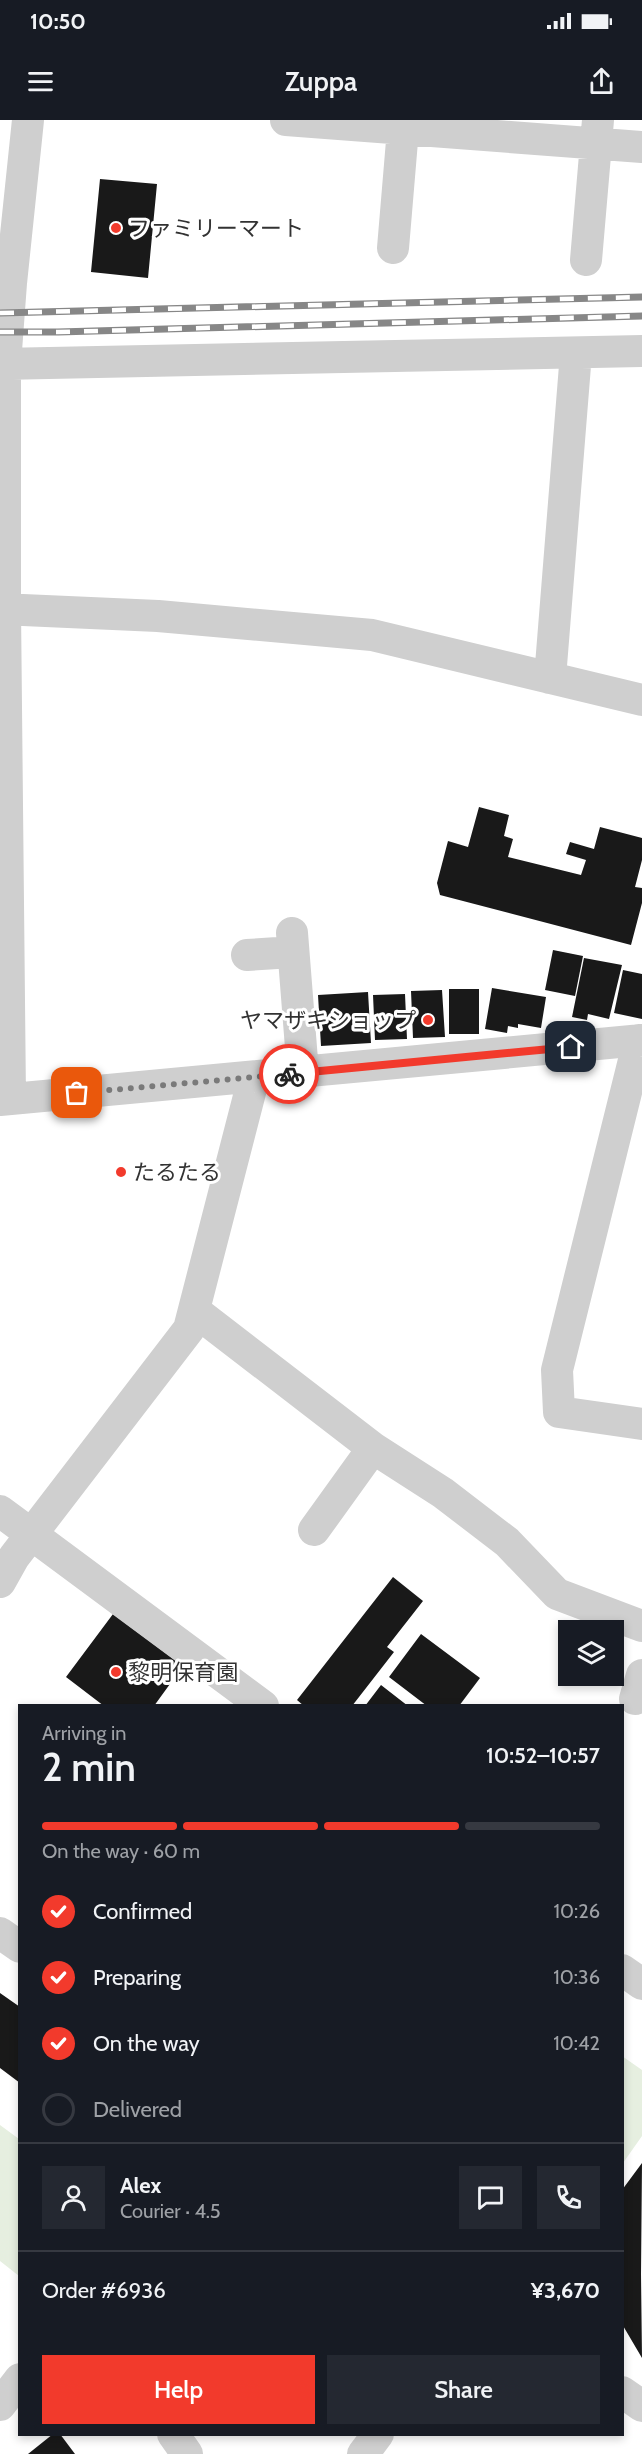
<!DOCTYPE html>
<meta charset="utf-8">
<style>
body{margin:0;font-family:Cabin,"Noto Sans JP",sans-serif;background:#242831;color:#f1f3f6;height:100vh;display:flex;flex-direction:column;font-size:22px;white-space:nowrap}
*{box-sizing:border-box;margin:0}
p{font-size:20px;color:#9ea1a6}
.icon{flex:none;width:33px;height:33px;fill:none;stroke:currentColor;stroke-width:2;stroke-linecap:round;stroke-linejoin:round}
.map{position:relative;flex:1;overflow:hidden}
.panel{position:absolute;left:18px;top:1584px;width:606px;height:732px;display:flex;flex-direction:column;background:#171b24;border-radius:0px;box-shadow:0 3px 9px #0003}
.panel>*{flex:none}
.buttons{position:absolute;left:558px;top:1500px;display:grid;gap:12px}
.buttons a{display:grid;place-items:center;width:66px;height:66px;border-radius:0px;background:#171b24;box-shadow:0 3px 9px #0003;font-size:30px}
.pin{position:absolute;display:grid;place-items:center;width:51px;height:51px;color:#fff;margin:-26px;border-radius:12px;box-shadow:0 3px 9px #0006}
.courier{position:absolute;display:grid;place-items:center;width:60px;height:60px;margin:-30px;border:4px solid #f23a2c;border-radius:50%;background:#fff;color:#222;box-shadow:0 2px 8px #0007}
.head em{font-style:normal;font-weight:600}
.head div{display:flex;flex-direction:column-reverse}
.head{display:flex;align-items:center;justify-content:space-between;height:102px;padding:0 24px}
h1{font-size:39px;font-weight:600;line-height:45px}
.bar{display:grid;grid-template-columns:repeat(4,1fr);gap:9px 6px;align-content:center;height:72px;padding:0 24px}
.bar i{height:8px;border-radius:4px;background:#363941}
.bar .current{background:#f23a2c}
.bar p{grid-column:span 4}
.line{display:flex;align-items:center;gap:15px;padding:0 24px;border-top:2px solid #363941}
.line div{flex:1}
.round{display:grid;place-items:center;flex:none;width:63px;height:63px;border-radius:0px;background:#242831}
ol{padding:0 24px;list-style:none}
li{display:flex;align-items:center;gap:18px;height:66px}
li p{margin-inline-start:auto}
li .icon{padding:6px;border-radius:50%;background:#f23a2c;color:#fff;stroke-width:4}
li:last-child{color:#9ea1a6}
li i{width:33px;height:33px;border:3px solid #363941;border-radius:50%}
.cta{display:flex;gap:12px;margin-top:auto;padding:12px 24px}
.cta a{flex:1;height:69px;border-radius:0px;background:#f23a2c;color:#fff;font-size:24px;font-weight:600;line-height:69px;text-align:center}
.cta a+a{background:#242831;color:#f1f3f6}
.status{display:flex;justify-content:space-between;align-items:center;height:42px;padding:0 30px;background:#171b24;direction:ltr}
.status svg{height:16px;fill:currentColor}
header{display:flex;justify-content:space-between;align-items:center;height:78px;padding:0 24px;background:#171b24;font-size:27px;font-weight:600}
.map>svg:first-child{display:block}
</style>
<div class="status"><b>10:50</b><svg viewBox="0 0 49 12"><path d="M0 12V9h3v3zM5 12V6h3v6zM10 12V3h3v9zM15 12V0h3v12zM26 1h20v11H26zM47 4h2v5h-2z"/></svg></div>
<header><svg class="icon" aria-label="menu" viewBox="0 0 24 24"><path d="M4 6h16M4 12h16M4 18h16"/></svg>Zuppa<svg class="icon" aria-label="share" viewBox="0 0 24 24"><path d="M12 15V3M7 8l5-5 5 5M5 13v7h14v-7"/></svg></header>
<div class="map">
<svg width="642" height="2334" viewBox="0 0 642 2334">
<rect width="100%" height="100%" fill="#fff"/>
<!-- green -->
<path fill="#e6efe0" d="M622 1936 642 1950V2016L623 2043Z
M0 2005 19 2019V2156L0 2141Z"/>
<!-- building -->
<path fill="#191919" d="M100 59 157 64 148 158 91 152Z
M479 687 509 695 504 716 513 719 508 737 581 755 586 740 566 734 570 722 594 729 600 707 642 718V740L635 767 642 768V783L631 825 440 775 437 763 448 721 468 727Z
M553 830 583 836 575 876 545 870Z
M584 838 622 845 609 899 588 894 587 900 572 897Z
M623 850 642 854V899L614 893Z
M492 868 546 877 541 908 518 904V908L508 906 507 913 485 909Z
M449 869H479V914H449Z
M442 870 445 917 413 918 411 871Z
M368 872 371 923 321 926 318 875Z
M405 874 407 919 375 920 373 875Z
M393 1457 423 1481 387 1527 394 1532 352 1586H304L297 1580Z
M113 1494 183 1546 154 1586H104L66 1557Z
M421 1514 480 1558 459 1586H427L389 1557Z
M381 1565 408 1586H365Z
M0 1873 20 1887V1963L0 1948Z
M642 2043 641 2154 642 2238 622 2204V2070Z
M53 2314H60L75 2334H28Z"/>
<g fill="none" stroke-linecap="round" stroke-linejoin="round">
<!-- minor -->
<path stroke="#cfcfcf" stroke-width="32" d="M286 0 642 27
M393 128 403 9
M586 140 598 0
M0 244 642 231
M0 489 158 496 372 515 642 580
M550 558 576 233
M292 813 303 953
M247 835 293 832
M639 920 557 1250 559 1292 642 1304
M10 979 5 489V244L11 163 28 0
M0 980 642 920
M195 1191 373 1328 443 1373 507 1422 557 1474 642 1506
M0 1391 263 1586
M314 1410 373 1328
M0 1462 14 1437 189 1209 254 957
M635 1579 642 1555
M0 1813 20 1827
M622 1850 642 1864
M622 2272 642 2286
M0 2285 20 2259
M173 2314 187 2334
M363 2334 378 2314"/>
<defs>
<path id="rail" d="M0 193 642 177
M0 212H58L642 196"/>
</defs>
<!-- rail casing -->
<use href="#rail" stroke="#878787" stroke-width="7"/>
<!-- rail -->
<use href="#rail" stroke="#fff" stroke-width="4.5" stroke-dasharray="14" stroke-linecap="butt"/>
</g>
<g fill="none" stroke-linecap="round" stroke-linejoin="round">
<!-- done -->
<path stroke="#7a7a7a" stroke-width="6" stroke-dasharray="0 10.8" d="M77 973 289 954"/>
<!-- route -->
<path stroke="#f23a2c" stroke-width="8" d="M289 954 571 927"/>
</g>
<!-- markers -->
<g fill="#f23a2c" stroke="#fff" stroke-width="2">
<circle cx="116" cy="108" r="6"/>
<circle cx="428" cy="900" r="6"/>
<circle cx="121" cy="1052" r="6"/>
<circle cx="116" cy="1552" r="6"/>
</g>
<g text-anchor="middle" stroke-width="6" stroke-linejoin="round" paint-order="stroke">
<!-- poi labels -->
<g font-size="22" fill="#323232" stroke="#fff" text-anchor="start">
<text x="128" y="116">ファミリーマート</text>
<text x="416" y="908" text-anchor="end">ヤマザキショップ</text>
<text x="133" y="1060">たるたる</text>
<text x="128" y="1560">黎明保育園</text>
</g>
</g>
</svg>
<div class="buttons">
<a><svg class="icon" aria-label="layers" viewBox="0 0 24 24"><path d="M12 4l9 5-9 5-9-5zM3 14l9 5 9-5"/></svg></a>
</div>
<div class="pin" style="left:77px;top:973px;background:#ea580c"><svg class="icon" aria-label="bag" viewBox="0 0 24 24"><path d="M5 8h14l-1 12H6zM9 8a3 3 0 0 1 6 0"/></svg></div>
<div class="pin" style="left:571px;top:927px;background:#1f2937"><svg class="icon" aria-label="home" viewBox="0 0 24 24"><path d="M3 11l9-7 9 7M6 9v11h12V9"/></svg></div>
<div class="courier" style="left:289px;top:954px"><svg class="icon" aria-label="bike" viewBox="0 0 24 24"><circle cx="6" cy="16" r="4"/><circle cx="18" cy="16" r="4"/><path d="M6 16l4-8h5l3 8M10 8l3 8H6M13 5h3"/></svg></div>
<section class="panel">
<div class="head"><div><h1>2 min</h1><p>Arriving in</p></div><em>10:52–10:57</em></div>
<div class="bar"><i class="current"></i><i class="current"></i><i class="current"></i><i></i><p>On the way · 60 m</p></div>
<ol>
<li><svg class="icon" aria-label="check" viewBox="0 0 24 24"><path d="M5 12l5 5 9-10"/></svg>Confirmed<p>10:26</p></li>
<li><svg class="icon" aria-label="check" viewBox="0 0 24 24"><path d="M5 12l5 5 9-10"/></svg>Preparing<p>10:36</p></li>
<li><svg class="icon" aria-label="check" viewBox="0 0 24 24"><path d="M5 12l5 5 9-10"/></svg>On the way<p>10:42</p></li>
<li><i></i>Delivered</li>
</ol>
<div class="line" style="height:108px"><a class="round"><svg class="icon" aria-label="person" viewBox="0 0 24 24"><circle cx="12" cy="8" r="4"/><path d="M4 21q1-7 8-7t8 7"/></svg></a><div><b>Alex</b><p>Courier · 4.5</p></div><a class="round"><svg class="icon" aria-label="chat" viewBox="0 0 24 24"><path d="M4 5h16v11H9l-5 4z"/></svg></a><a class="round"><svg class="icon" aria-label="phone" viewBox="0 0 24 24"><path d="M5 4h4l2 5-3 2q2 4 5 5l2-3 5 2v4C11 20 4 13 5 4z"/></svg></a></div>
<div class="line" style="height:78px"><div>Order #6936</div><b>¥3,670</b></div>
<div class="cta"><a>Help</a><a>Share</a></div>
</section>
</div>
